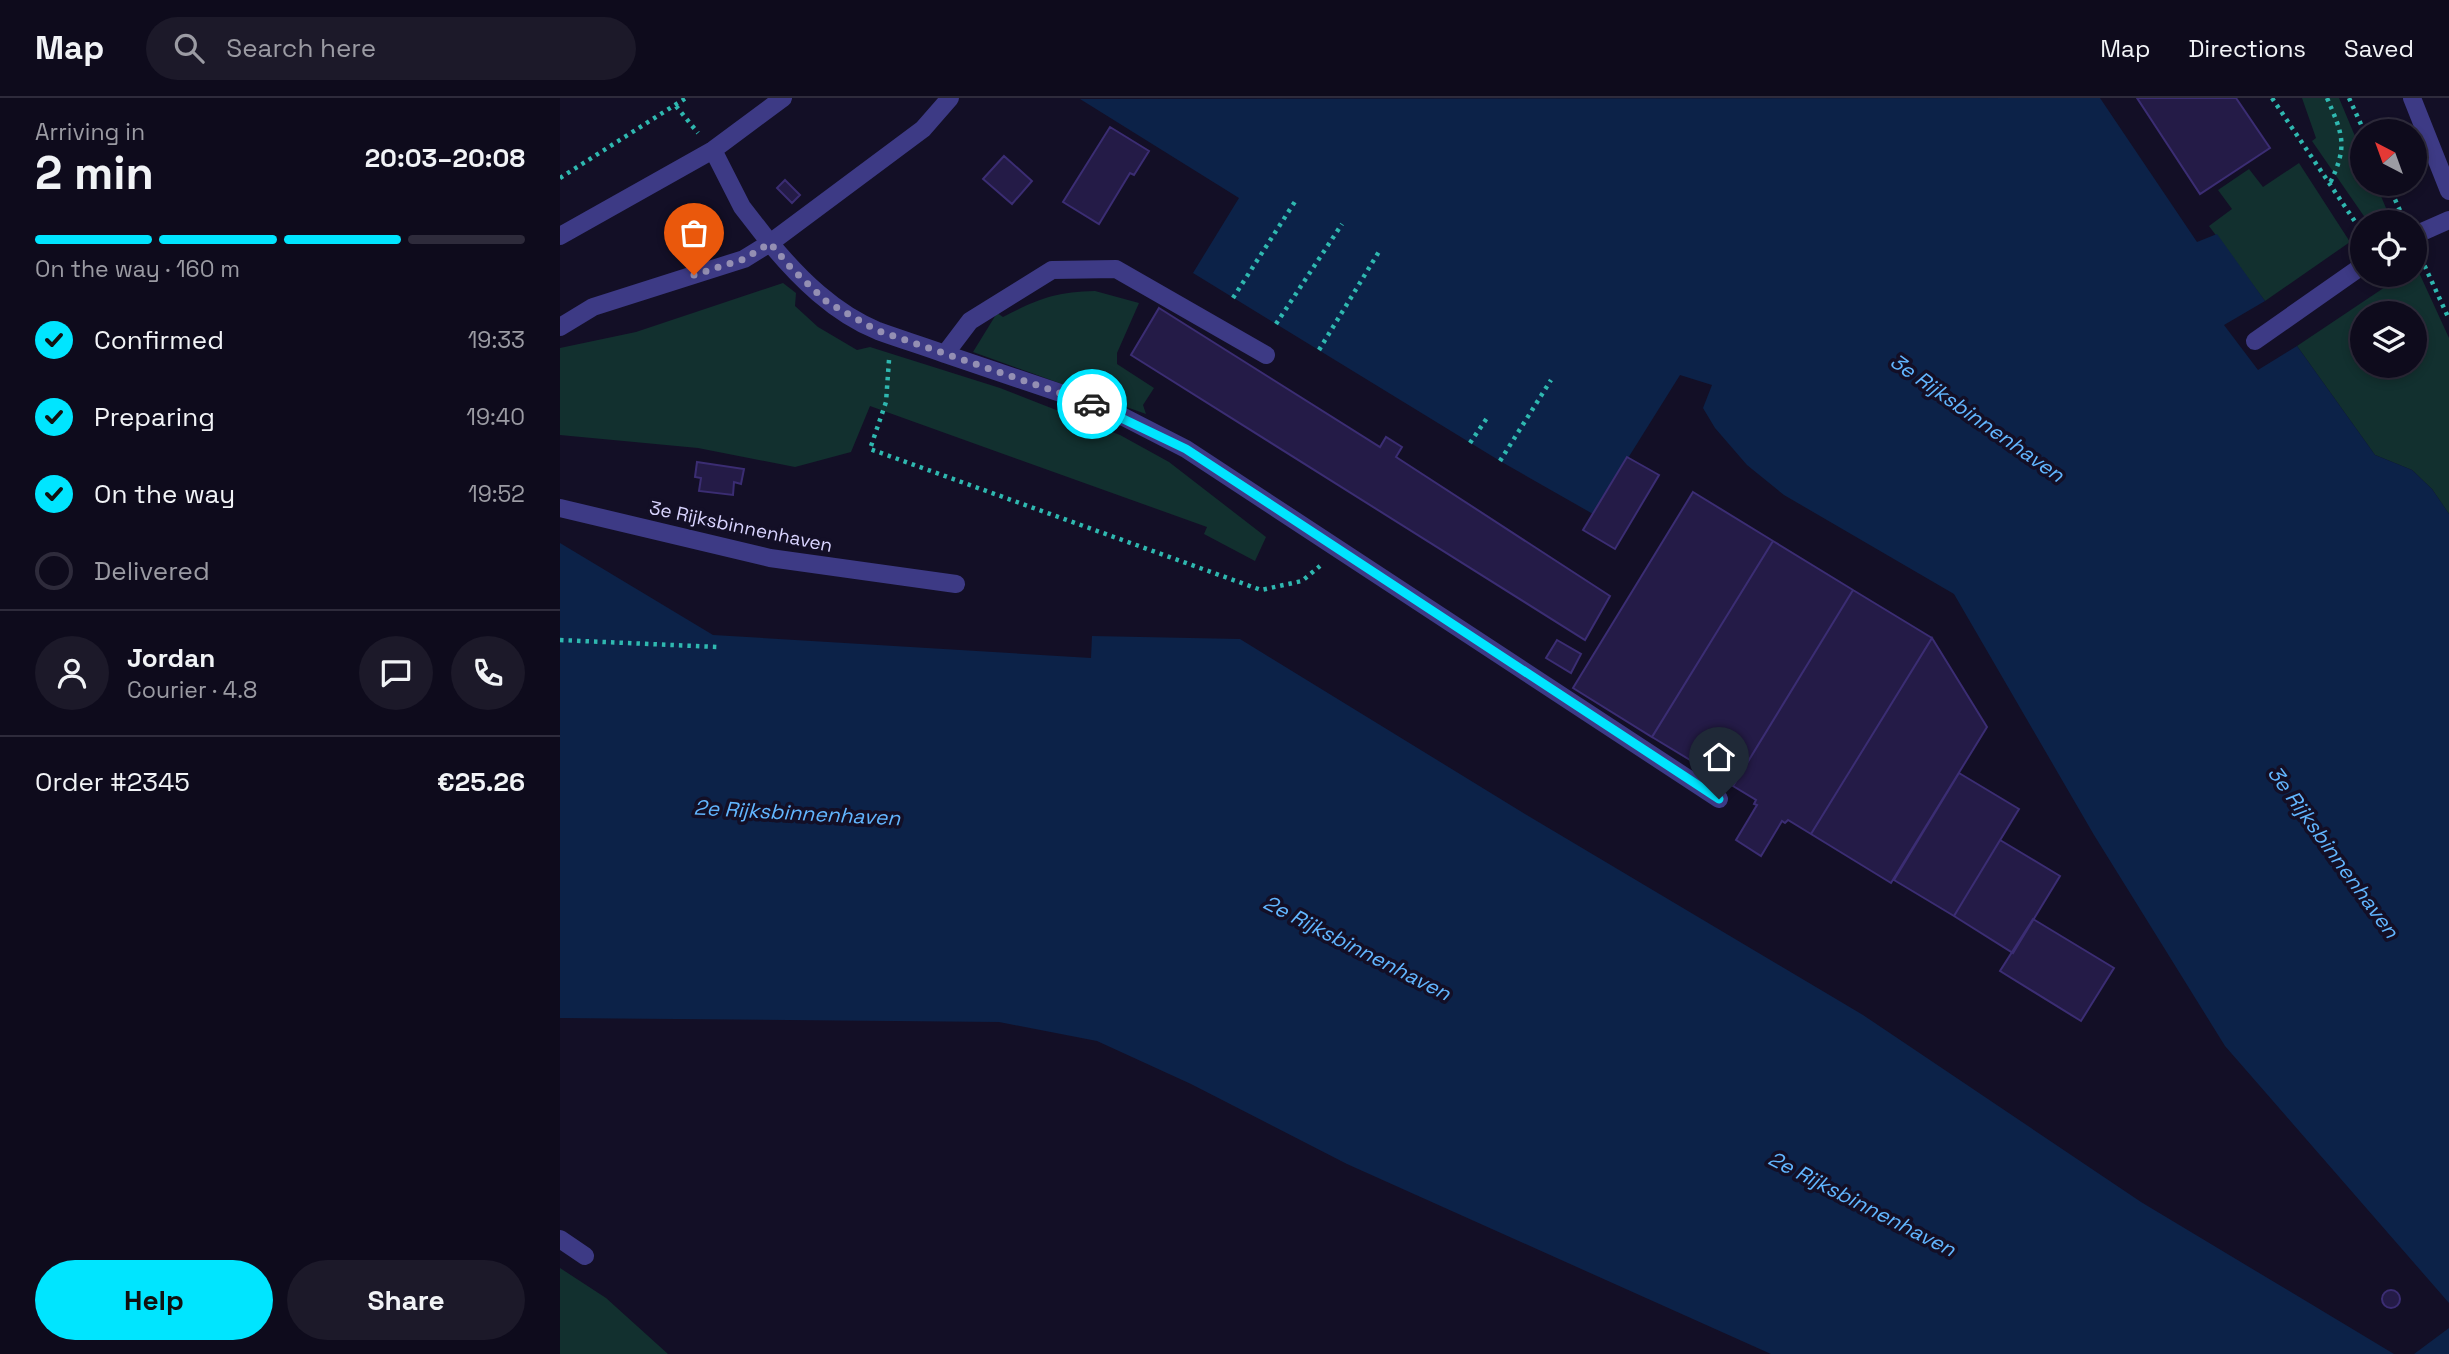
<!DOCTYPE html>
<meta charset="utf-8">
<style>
body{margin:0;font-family:"Space Grotesk",sans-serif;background:#1c1929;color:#f1f3f6;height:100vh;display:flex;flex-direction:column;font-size:26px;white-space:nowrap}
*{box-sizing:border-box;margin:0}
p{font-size:23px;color:#9b9ba3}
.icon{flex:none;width:38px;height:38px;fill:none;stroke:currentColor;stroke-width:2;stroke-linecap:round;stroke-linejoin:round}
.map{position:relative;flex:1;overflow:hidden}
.details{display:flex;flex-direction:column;background:#0e0b1c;width:560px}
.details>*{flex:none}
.needle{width:46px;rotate:319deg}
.buttons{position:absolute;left:1790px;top:21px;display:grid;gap:14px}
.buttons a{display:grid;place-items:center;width:77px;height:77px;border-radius:50%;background:#0e0b1c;box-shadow:0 4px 10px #0003,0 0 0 2px #2e2b3b;font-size:35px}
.pin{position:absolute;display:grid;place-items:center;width:60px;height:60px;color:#fff;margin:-72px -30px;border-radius:50% 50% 50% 0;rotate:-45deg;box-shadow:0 0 7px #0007}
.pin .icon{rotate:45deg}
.courier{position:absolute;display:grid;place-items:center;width:70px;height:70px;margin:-35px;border:5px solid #00e5ff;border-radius:50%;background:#fff;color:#222;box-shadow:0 2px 9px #0007}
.head em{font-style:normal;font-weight:700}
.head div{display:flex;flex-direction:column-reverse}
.head{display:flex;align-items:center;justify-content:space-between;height:119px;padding:0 35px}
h1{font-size:46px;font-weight:700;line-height:52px}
.bar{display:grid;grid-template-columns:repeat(4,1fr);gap:10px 7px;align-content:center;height:84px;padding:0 35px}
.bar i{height:9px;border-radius:5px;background:#2e2b3b}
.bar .on{background:#00e5ff}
.bar p{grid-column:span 4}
.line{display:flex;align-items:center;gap:18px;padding:0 35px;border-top:2px solid #2e2b3b}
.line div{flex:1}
.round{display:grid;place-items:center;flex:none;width:74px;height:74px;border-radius:37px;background:#1c1929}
ol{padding:0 35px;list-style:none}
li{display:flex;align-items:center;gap:21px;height:77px}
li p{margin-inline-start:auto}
li .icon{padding:7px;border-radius:50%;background:#00e5ff;color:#111;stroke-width:4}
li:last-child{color:#9b9ba3}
li i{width:38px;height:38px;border:4px solid #2e2b3b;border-radius:50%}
.cta{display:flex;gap:14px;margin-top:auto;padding:14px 35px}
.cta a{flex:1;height:80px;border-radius:42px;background:#00e5ff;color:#111;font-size:28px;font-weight:700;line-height:80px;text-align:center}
.cta a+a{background:#1c1929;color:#f1f3f6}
header{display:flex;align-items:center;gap:42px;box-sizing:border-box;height:98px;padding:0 35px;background:#0e0b1c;border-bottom:2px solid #2e2b3b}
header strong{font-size:33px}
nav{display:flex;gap:38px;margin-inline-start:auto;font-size:24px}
.search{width:490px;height:63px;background:#1c1929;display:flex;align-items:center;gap:18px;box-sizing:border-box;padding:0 24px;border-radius:38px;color:#9b9ba3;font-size:26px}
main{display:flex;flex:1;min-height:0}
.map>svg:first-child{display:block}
</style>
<header>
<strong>Map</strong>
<div class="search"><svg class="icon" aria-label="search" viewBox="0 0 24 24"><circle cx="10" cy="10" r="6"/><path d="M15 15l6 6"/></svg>Search here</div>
<nav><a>Map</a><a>Directions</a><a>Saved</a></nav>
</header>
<main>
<section class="details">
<div class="head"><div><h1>2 min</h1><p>Arriving in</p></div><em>20:03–20:08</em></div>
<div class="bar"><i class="on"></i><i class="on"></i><i class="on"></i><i></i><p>On the way · 160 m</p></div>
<ol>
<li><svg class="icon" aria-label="check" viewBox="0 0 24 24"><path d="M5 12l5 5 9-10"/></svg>Confirmed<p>19:33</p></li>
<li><svg class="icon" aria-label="check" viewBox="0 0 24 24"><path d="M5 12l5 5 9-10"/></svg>Preparing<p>19:40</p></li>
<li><svg class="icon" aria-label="check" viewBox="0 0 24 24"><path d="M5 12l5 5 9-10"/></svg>On the way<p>19:52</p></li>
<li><i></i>Delivered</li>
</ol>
<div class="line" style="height:126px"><a class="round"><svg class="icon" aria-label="person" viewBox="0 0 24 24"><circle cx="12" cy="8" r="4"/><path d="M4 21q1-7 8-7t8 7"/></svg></a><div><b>Jordan</b><p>Courier · 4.8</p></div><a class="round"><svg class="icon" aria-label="chat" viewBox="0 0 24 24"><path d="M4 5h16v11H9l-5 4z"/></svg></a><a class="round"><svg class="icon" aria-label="phone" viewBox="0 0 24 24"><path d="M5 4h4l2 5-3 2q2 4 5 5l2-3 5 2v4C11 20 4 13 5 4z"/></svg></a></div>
<div class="line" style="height:91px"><div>Order #2345</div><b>€25.26</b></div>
<div class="cta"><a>Help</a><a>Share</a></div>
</section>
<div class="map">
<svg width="1889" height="1256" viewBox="0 0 1889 1256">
<rect width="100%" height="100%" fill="#130f26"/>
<!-- green -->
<path fill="#12302f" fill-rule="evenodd" d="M1742 0H1779L1802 55V86H1816L1828 115 1813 124H1808L1752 43 1756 40Z
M1739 65 1790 144 1705 203 1649 128 1672 111 1658 92 1689 71 1703 89Z
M1856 168 1889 240V416L1872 391 1852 372 1815 357 1737 248 1843 177H1855ZM1802 215H1855V268H1802Z
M223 185 236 195 235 208 258 229 297 252 310 249 440 290 560 337 609 364 706 439 695 463 644 436 647 429 310 308 291 354 235 369 138 350 0 337V250L76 234Z
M535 193 579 205 557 255V266L594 290 583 307 586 316 413 254 437 215 443 219C478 201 495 194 535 193Z
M0 1170 46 1200 108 1256H0Z"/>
<!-- water -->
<path fill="#0c2248" d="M1540 0 1637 144 1657 136 1705 203 1664 227 1698 272 1737 248 1815 357 1852 372 1872 391 1889 416V1205L1665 948 1534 737 1394 496 1224 397 1187 367 1155 330 1143 310 1152 287 1120 277 1033 416 940 363 633 175 679 100 520 1Z
M0 445 153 537 531 560 532 538 680 541 965 716 1303 917 1581 1104 1834 1256H1211L787 1066 631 986 537 943 439 924 0 920Z
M1889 1230V1256H1854Z"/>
<!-- building -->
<path fill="#241b47" stroke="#3b2d73" stroke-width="2" d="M1577 0H1676L1710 50 1640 96Z
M550 29 589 53 574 77 570 75 539 126 503 104Z
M444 58 472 83 452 106 423 81Z
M225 82 240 97 232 105 217 90Z
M599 210 820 349 826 339 842 349 836 359 1050 498 1025 542 571 257Z
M1067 359 1099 377 1055 451 1023 432Z
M137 364 184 371 181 386 174 384 173 397 139 393 141 380 135 379Z
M1133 394 1213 443 1092 639 1013 590Z
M1213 443 1293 492 1173 688 1092 639Z
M1293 492 1372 540 1251 736 1228 722 1225 725 1222 723 1201 758 1176 742 1197 707 1194 706 1196 702 1173 688Z
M1372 540 1427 629 1331 785 1251 736Z
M997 542 1021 556 1011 575 986 560Z
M1399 675 1459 711 1394 818 1334 782Z
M1440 742 1500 778 1453 855 1394 818Z
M1473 821 1554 870 1521 923 1440 873Z
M1822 1201a9 9 0 1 1 18 0a9 9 0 1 1-18 0Z"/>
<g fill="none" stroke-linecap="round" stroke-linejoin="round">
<!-- path -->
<path stroke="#2fb8b0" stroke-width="4.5" stroke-dasharray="3.5 5" stroke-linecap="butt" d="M1712 0 1802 134
M1767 0C1783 37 1788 48 1770 85
M1789 0 1804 33
M116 8 138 35
M0 80 126 0
M1828 86 1842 117
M1861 160 1889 221
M673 200 736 102
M716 226 782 126
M759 252 820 152
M329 262 326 304 310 351 701 492 742 483 760 468
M910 345 929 317
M940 363 991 282
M0 542 158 549"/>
<!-- minor -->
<path stroke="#3d3a85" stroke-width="18" d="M390 0 363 31 210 145C239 180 274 215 318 233 340 241 363 248 385 256L410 223 492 172 556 171 706 257
M1852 0 1889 93
M1855 137 1889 122
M0 138 153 52 223 0
M0 229 33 209 184 161 210 145 182 109 153 52
M1695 243 1802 168
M385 256 548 311 626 351 1159 701
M0 410 210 460 396 486
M0 1141 25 1158"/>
</g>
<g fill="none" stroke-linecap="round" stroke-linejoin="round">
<!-- done -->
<path stroke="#948fb3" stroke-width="7" stroke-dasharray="0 12.6" d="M134 177 184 161 210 145 231 170 267 204 316 232 532 306"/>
<!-- route -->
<path stroke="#00e5ff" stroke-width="9" d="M532 306 626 351 1159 701"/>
</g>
<g text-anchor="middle" stroke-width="7" stroke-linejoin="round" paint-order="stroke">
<!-- street labels -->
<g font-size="19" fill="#d9d4ff" stroke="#130f26">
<text transform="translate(181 428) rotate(12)" y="7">3e Rijksbinnenhaven</text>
</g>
<!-- water labels -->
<g font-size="21" font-style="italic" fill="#62b6ff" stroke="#130f26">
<text transform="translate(1417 320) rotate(35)" y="7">3e Rijksbinnenhaven</text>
<text transform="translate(237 715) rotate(3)" y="7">2e Rijksbinnenhaven</text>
<text transform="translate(1773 754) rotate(54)" y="7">3e Rijksbinnenhaven</text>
<text transform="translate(797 850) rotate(27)" y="7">2e Rijksbinnenhaven</text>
<text transform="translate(1302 1106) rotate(27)" y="7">2e Rijksbinnenhaven</text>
</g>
</g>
</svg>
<div class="buttons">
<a><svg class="needle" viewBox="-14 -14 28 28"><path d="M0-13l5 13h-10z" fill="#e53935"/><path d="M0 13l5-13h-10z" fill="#9b9ba3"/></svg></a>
<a><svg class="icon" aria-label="locate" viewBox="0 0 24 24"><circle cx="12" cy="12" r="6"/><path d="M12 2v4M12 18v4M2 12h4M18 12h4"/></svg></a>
<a><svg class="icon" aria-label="layers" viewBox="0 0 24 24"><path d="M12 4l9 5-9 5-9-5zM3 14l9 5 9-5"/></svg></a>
</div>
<div class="pin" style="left:134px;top:177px;background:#ea580c"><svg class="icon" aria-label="bag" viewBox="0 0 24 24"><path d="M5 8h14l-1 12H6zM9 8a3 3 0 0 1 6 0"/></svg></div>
<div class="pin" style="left:1159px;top:701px;background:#1f2937"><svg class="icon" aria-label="home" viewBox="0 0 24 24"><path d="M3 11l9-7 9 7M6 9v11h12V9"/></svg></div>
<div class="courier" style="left:532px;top:306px"><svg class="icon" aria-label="car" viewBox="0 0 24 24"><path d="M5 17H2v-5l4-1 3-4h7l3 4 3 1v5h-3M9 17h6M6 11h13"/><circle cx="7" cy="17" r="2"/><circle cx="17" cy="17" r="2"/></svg></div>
</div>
</main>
